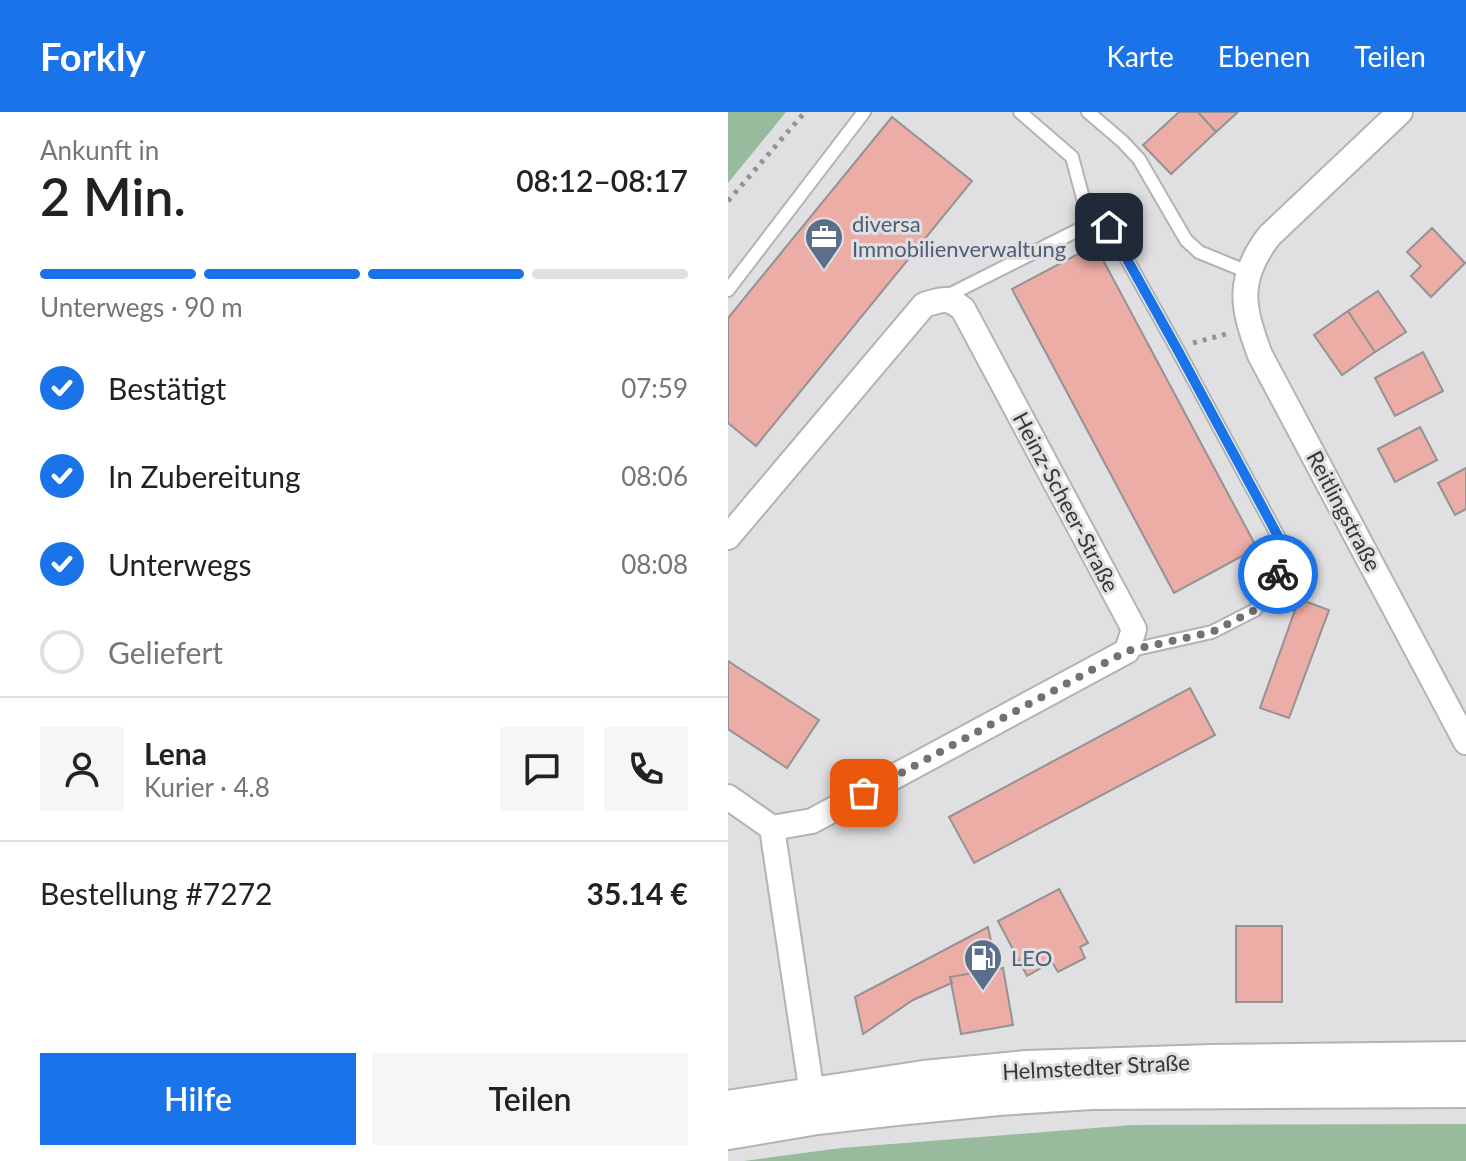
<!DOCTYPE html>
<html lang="de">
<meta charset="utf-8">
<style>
body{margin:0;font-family:Lato,sans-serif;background:#f6f6f6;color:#222;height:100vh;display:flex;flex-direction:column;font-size:30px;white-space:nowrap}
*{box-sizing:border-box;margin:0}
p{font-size:26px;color:#767676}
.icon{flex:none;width:44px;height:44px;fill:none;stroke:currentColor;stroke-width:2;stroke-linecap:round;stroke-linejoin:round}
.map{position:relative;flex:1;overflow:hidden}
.sheet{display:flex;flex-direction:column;background:#fff;width:728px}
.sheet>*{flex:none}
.pin{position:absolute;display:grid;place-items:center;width:68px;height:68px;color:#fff;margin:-34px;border-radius:16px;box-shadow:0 4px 12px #0006}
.courier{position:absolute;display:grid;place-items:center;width:80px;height:80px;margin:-40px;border:6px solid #1a73e8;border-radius:50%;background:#fff;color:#222;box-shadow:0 2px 10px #0007}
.head em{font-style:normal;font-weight:600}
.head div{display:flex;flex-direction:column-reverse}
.head{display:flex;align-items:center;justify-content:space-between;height:136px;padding:0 40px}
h1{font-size:52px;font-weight:600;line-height:60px}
.bar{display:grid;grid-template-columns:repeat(4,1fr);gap:12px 8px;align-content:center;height:96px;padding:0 40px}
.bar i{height:10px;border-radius:6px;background:#e0e0e0}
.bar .active{background:#1a73e8}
.bar p{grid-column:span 4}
.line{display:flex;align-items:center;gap:20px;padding:0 40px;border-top:2px solid #e0e0e0}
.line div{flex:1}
.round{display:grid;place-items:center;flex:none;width:84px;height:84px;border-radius:0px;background:#f6f6f6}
ol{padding:0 40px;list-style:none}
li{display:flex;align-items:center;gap:24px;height:88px}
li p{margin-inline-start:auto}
li .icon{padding:8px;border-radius:50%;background:#1a73e8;color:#fff;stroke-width:4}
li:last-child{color:#767676}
li i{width:44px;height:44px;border:4px solid #e0e0e0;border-radius:50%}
.button{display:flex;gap:16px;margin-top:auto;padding:16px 40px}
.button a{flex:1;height:92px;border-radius:0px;background:#1a73e8;color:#fff;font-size:32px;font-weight:600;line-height:92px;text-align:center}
.button a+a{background:#f6f6f6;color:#222}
header{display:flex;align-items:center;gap:48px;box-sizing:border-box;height:112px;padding:0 40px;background:#1a73e8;color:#fff}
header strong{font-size:38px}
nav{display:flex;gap:44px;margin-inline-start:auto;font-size:28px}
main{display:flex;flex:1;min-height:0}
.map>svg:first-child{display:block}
</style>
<header>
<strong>Forkly</strong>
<nav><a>Karte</a><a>Ebenen</a><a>Teilen</a></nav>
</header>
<main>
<section class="sheet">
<div class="head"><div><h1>2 Min.</h1><p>Ankunft in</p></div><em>08:12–08:17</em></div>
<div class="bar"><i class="active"></i><i class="active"></i><i class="active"></i><i></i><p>Unterwegs · 90 m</p></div>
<ol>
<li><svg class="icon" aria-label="check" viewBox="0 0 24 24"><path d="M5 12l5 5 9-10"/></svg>Bestätigt<p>07:59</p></li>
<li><svg class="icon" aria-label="check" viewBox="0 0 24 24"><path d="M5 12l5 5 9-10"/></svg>In Zubereitung<p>08:06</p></li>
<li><svg class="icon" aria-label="check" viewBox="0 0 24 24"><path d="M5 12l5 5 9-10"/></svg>Unterwegs<p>08:08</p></li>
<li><i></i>Geliefert</li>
</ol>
<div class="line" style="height:144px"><a class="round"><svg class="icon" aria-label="person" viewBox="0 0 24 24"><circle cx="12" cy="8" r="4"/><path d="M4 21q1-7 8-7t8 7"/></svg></a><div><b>Lena</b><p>Kurier · 4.8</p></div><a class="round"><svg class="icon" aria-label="chat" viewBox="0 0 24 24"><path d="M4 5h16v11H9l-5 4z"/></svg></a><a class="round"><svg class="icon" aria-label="phone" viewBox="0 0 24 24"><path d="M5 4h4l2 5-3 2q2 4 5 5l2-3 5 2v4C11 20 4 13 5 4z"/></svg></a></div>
<div class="line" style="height:104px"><div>Bestellung #7272</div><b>35.14 €</b></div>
<div class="button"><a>Hilfe</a><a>Teilen</a></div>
</section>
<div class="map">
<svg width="738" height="1049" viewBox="0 0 738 1049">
<rect width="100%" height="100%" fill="#e0e0e2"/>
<!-- green -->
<path fill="#99bb9d" d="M0 0H58L0 71Z
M738 1012V1049H16L113 1036 404 1013Z"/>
<!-- building -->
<path fill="#edada7" stroke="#949292" stroke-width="2" d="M451 0H470L488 20 443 62 415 33Z
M470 0H510L488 20Z
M164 5 244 69 28 334 0 311V206Z
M704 116 737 151 703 185 683 164 693 154 679 140Z
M367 133 529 436 446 481 284 177Z
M650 179 678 220 647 240 620 199Z
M620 199 647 240 614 263 586 223Z
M695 240 715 279 667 304 647 266Z
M692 315 709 348 667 370 650 337Z
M738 356V397L727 403 710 371Z
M571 487 601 498 561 606 532 596Z
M0 549 91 608 59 656 0 617Z
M462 576 487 623 246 751 221 705Z
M331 777 360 831 352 835 357 846 330 860 324 850 299 864 270 809Z
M508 814H554V890H508Z
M260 815 269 857 222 865 224 871 185 888 135 922 127 885Z
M275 856 285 913 233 922 222 865Z"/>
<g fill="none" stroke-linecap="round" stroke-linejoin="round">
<defs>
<path id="lane" d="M292 0 344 45 362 112
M360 0 394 29 411 47 458 128 471 140 520 160
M0 178 136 0
M215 186 362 112 381 115 448 235 550 424V463L527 498 484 520 399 539"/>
<path id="street" d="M672 0 541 124C508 168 514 194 532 243L738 630
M0 425 196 193C215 187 219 184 235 197L406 517 399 539 84 709 44 716 0 685
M44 716 84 982"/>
<path id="secondary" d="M0 996 196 966 298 956 485 950 738 947
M0 1020 89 1005 168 996 270 986 363 980 738 978"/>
</defs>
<!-- lane casing -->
<use href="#lane" stroke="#b3b3b4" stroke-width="16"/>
<!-- street casing -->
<use href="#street" stroke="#b3b3b4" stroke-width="28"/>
<!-- secondary casing -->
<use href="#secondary" stroke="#b3b3b4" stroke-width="38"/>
<!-- path -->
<path stroke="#949495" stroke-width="5" stroke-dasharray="4 6" stroke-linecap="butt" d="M0 89 77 0
M465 231 498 222"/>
<!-- lane -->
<use href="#lane" stroke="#fff" stroke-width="12"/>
<!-- street -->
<use href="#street" stroke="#fff" stroke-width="24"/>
<!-- secondary -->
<use href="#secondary" stroke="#fff" stroke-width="34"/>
</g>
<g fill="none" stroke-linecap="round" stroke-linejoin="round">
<!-- done -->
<path stroke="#717272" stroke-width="8" stroke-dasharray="0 14.4" d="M136 681 399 539 484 520 527 498 550 462"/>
<!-- route -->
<path stroke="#1a73e8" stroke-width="10" d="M381 115 448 235 550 424V462"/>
</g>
<!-- icons -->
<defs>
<symbol id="office-pin" viewBox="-11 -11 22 30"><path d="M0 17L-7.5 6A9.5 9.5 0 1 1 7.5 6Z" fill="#5c6f8a" stroke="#e0e0e2"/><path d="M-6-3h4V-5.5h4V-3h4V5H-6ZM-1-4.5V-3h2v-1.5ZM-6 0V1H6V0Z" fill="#fff"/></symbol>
<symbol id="fuel-pin" viewBox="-11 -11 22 30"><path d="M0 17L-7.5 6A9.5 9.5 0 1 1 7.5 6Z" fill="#5c6f8a" stroke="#e0e0e2"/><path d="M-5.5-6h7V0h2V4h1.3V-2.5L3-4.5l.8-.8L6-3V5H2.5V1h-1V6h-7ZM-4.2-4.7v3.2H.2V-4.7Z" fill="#fff"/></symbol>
</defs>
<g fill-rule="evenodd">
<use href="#office-pin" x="74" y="103" width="44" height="60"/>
<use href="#fuel-pin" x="233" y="824" width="44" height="60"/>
</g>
<g text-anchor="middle" stroke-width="6" stroke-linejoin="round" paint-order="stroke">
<!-- service labels -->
<g font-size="22" fill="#4e5e75" stroke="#e0e0e2" text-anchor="start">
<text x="124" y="120">diversa<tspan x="124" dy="25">Immobilienverwaltung</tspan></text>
<text x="283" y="854">LEO</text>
</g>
<!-- street labels -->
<g font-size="22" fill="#353636" stroke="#e0e0e2">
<text transform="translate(338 390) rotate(62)" y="8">Heinz-Scheer-Straße</text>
<text transform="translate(616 399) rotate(62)" y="8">Reitlingstraße</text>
<text transform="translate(368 955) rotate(-3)" y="8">Helmstedter Straße</text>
</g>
</g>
</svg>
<div class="pin" style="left:136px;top:681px;background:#ea580c"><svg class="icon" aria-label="bag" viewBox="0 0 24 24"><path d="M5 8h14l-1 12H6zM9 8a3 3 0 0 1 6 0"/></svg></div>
<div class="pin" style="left:381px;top:115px;background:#1f2937"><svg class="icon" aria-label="home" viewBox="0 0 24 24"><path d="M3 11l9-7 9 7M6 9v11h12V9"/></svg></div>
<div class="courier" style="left:550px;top:462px"><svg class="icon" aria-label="bike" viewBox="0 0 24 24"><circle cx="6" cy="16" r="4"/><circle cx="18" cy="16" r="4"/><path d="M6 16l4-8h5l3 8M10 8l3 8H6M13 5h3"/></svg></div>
</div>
</main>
